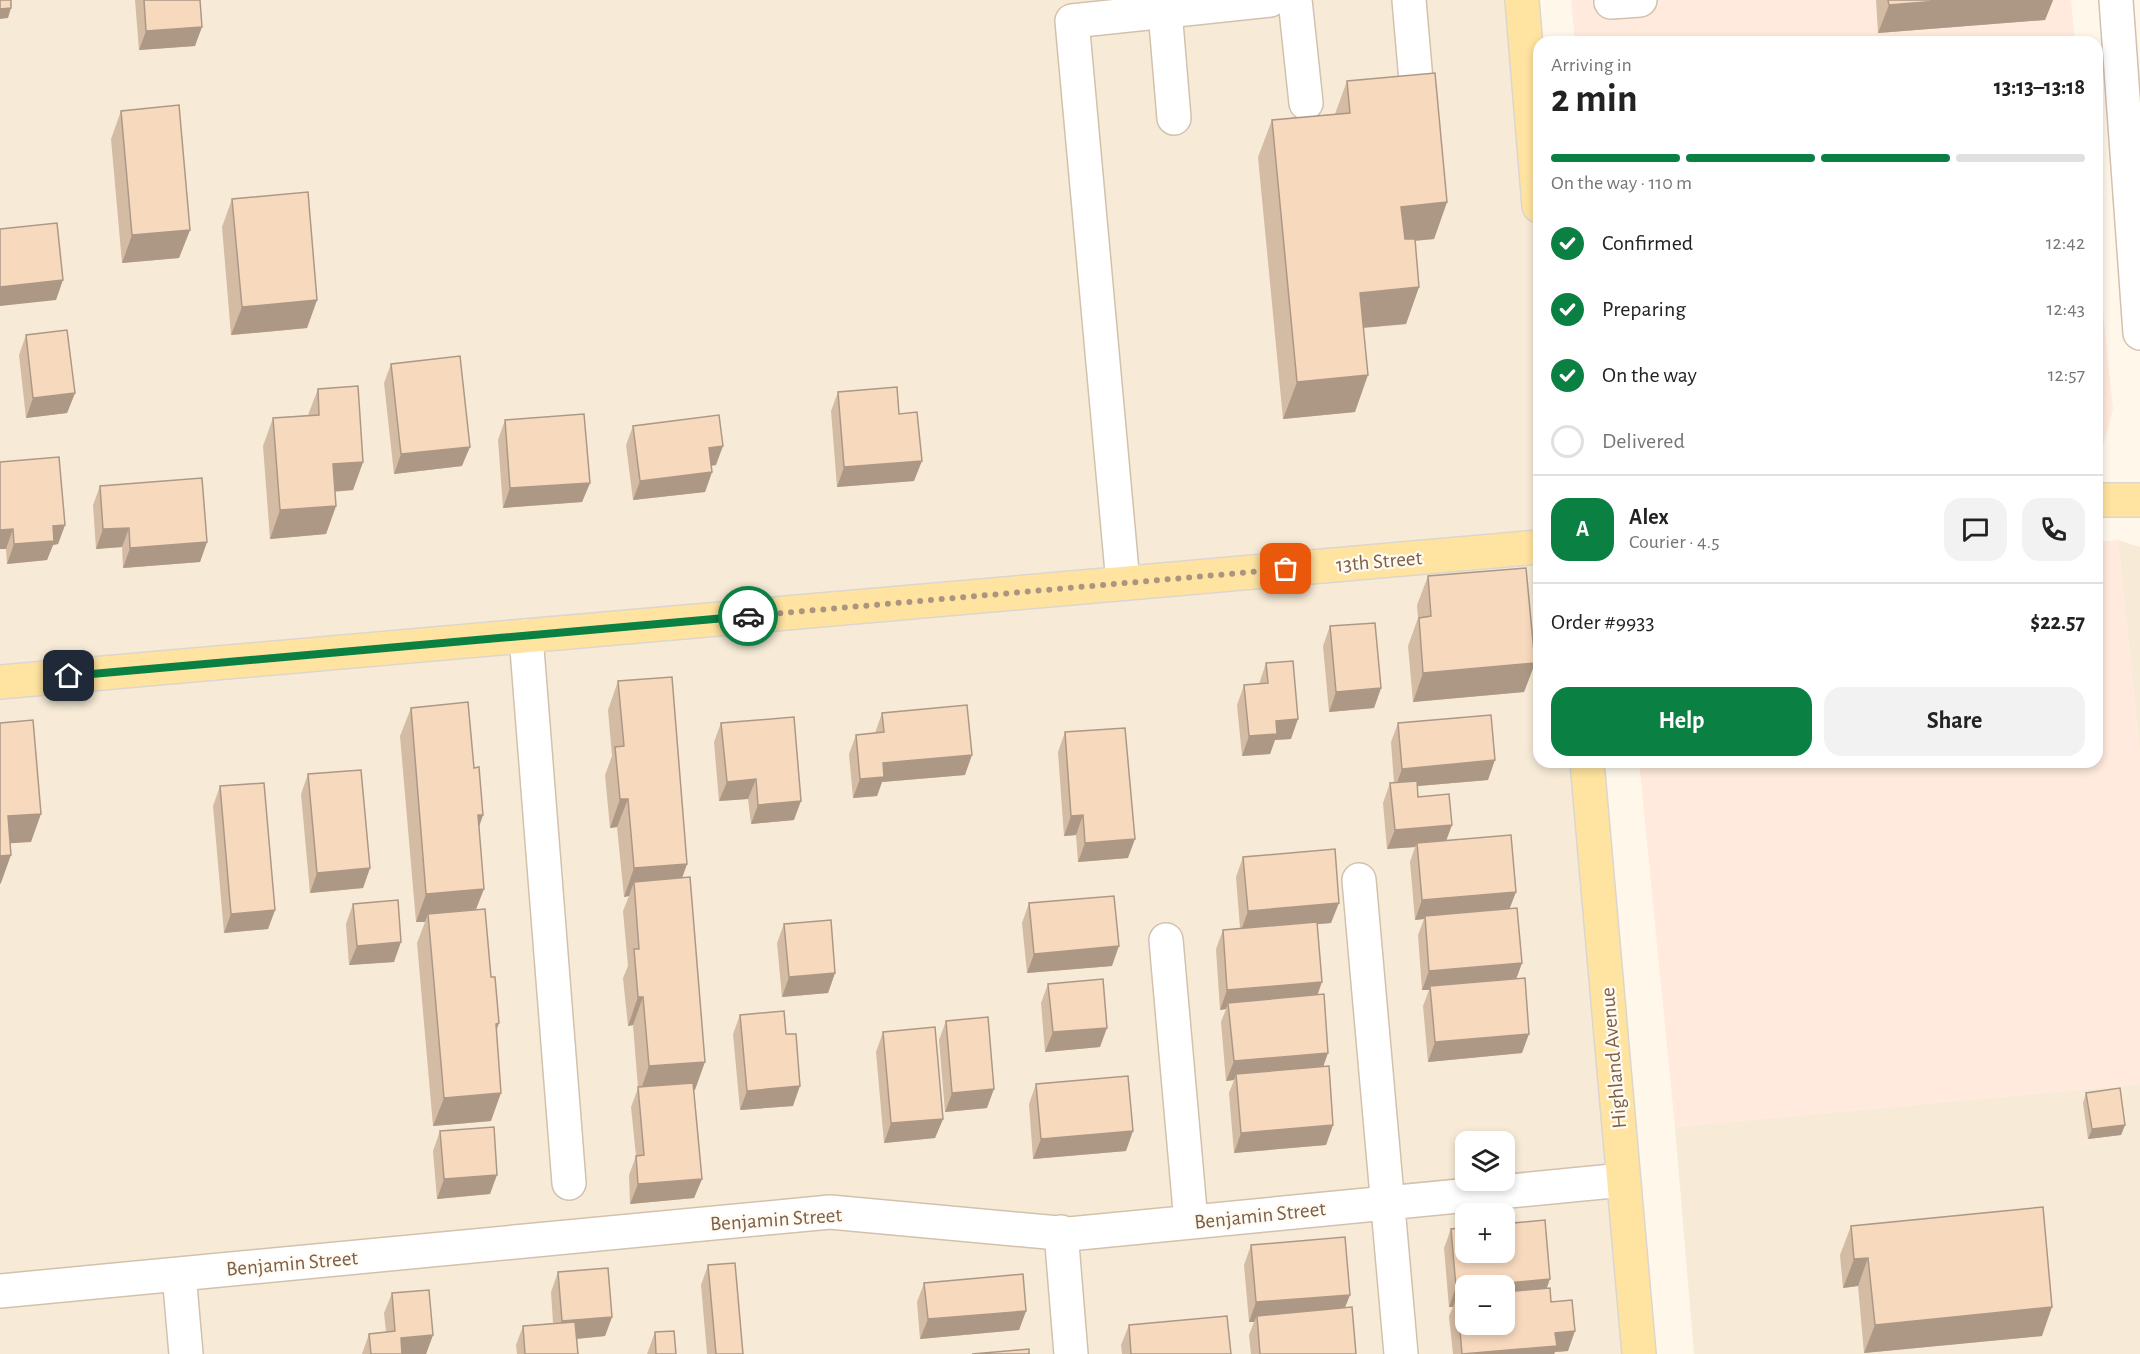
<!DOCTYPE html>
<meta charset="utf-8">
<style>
body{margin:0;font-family:"Alegreya Sans",sans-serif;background:#f2f2f2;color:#222;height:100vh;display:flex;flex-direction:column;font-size:22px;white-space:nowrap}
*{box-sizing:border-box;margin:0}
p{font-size:20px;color:#767676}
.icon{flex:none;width:33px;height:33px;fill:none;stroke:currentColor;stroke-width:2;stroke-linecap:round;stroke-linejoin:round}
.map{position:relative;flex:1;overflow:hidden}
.panel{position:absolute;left:1533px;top:36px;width:570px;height:732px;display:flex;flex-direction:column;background:#fff;border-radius:18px;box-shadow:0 3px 9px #0003}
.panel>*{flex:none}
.fabs{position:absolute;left:1455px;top:1131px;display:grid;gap:12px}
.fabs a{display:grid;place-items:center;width:60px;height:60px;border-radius:12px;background:#fff;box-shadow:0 3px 9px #0003;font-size:30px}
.pin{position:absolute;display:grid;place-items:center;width:51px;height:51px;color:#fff;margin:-26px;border-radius:12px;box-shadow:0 3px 9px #0006}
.courier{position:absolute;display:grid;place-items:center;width:60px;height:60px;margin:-30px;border:4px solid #0b8043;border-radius:50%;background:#fff;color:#222;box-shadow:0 2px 8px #0007}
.summary em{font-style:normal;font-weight:600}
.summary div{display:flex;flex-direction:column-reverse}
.summary{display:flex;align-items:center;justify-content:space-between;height:102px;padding:0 18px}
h1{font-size:39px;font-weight:600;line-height:45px}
.bar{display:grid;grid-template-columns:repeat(4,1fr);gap:9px 6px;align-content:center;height:72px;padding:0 18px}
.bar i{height:8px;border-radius:4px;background:#e0e0e0}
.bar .selected{background:#0b8043}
.bar p{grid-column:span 4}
.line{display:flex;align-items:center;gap:15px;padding:0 18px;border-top:2px solid #e0e0e0}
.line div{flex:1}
.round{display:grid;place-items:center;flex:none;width:63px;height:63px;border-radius:18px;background:#f2f2f2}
ol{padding:0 18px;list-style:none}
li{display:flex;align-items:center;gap:18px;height:66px}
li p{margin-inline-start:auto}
li .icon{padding:6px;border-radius:50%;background:#0b8043;color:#fff;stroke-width:4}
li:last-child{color:#767676}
li i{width:33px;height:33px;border:3px solid #e0e0e0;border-radius:50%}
.button{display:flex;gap:12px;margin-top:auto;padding:12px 18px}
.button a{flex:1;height:69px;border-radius:18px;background:#0b8043;color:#fff;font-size:24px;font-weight:600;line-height:69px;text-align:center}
.button a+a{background:#f2f2f2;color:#222}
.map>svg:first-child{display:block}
</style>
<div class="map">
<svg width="2140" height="1354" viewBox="0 0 2140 1354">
<rect width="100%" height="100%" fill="#fff8ea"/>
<!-- residential -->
<path fill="#f7ebd7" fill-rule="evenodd" d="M0 0H1521L1539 212V762H1587L1639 1354H0ZM1466 1142H1504V1180H1466ZM1466 1214H1504V1252H1466ZM1466 1286H1504V1324H1466Z
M2118 540 2140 547V756Z
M2140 1084V1354H1694L1675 1127Z"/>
<!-- commercial -->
<path fill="#ffeadd" d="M1571 0H2071L2075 42H1575Z
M2097 253 2113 409 2102 451 2097 450Z
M2118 540 2140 756V1084L1675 1127 1639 762H2097V542Z"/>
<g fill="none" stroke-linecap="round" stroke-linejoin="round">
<defs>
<path id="minor" d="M1295 0 1306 103
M1409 0 1417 92
M2116 0 2140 333
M1611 2 1640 0
M1165 11 1174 118
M1123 583 1072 21 1270 0
M526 636 569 1183
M1359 880 1401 1354
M1166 940 1191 1222
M1061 1232 1071 1354
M179 1274 186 1354
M0 1291 830 1212 1069 1234 1623 1180"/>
<path id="major" d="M1522 0 1539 206
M2097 500H2140
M0 682 1539 547
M1587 762 1639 1354"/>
</defs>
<!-- minor casing -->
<use href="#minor" stroke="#d3c1ad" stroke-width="36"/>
<!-- major casing -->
<use href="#major" stroke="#ddd6cf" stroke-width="36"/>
<!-- minor -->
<use href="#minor" stroke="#fff" stroke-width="33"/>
<!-- major -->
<use href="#major" stroke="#ffe3a0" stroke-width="33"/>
</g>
<!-- wall -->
<path fill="#d4bba3" d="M135 0H200L195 46 139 50Z
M1876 0H2053L2045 20 1878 33Z
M1347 81 1447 202 1434 239 1415 241 1419 287 1406 324 1364 328 1355 412 1283 419 1258 157 1272 120 1335 114Z
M121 111 190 230 179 258 122 263 111 139Z
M232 199 317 300 307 328 231 335 222 227Z
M26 335 75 393 67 413 26 418 19 355Z
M391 364 462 466 394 474 384 383Z
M318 389 363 462 353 490 335 492 336 506 326 534 270 539 263 446 273 418 308 415Z
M838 392 899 414 914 481 837 487 831 411Z
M505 420 590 483 582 502 503 508 498 440Z
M633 426 716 465 711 466 712 472 705 492 633 500 626 445Z
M0 462 65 525 58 544 53 545 47 560 7 564 6 549H0Z
M100 486 207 542 200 562 123 568 122 547 96 549 93 505Z
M1428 576 1535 663 1524 692 1413 702 1408 646 1418 618 1417 605Z
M1330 626 1381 688 1374 708 1329 712 1323 646Z
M1266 663 1291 739 1275 740 1270 754 1242 756 1237 705 1244 685 1259 684Z
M618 681 687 864 682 878 695 1090H694L702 1179 694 1198 630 1204 629 1175 636 1156 631 1107 638 1088 633 1025 628 1026 623 978 628 966 623 911 629 896 624 897 617 827 610 828 605 775 612 756 608 710Z
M411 708 474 768 483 815 479 827 476 910 496 1033 491 1121 433 1126 417 943 425 922H416L400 736Z
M882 713 965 775 882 782 877 796 853 798 849 754 856 735 875 733Z
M721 723 794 820 751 824 748 799 719 801 714 742Z
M1398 723 1488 780 1417 786 1418 797 1446 840 1516 892 1510 908 1522 963 1516 979 1522 1053 1428 1062 1423 1006 1429 990H1422L1418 935 1424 919 1415 920 1410 862 1415 847 1387 849 1383 803 1390 783H1394L1391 742Z
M1065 732 1128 858 1078 862 1076 835 1064 836 1058 752Z
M308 774 370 868 363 888 310 893 301 794Z
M220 786 275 910 268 929 224 933 213 806Z
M1243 857 1331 923 1317 924 1318 995 1324 1066 1333 1125 1326 1145 1234 1153 1229 1093 1234 1080 1226 1081 1221 1022 1226 1009 1220 1010 1216 949 1223 930 1240 928 1236 877Z
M1029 903 1112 966 1027 973 1022 923Z
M353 904 394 962 349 965 346 924Z
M784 924 835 973 828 993 782 997 777 943Z
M1048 984 1100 1047 1045 1052 1041 1003Z
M740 1015 793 1106 740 1110 733 1034Z
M946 1021 987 1108 945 1112 939 1040Z
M883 1032 943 1119 935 1138 884 1143 876 1052Z
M1036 1084 1126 1151 1033 1159 1029 1104Z
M2086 1093 2125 1125 2121 1135 2088 1139 2083 1103Z
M440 1131 490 1194 437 1199 433 1151Z
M1851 1226 2042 1336 1864 1353 1858 1286 1843 1288 1840 1255Z
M1451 1229 1547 1289 1568 1351 1555 1352 1554 1354H1453L1449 1316 1453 1307H1449L1444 1248Z
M1251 1245 1350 1295 1345 1308 1356 1354H1251L1249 1335 1254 1322H1249L1244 1265Z
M708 1265 743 1354H707L701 1285Z
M558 1272 612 1317 605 1336 577 1339 578 1354H517L516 1345 523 1326 553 1323 551 1292Z
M924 1283 1026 1311 1019 1330 920 1339 917 1302Z
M392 1293 433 1335 426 1354H362L369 1334 386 1332 384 1313Z
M1129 1325 1231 1354H1122L1121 1345Z
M655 1332 676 1354H647Z"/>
<!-- shaded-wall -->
<path fill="#ad9885" d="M1950 0H2053L2045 20 1878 33 1889 5Z
M11 8 8 18 0 19V9Z
M202 27 195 46 139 50 146 31Z
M1447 202 1434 239 1388 243 1401 207Z
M190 230 179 258 122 263 132 235Z
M63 280 56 300 0 306V287Z
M1419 287 1406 324 1347 329 1360 293Z
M317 300 307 328 231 335 242 307Z
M1368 375 1355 412 1283 419 1297 382Z
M75 393 67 413 26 418 33 398Z
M723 446 716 465 702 467 709 448Z
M470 447 462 466 394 474 401 454Z
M922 461 914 481 837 487 844 467Z
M363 462 353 490 323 492 333 464Z
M712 472 705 492 633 500 640 481Z
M590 483 582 502 503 508 510 488Z
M336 506 326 534 270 539 280 510Z
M65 525 58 544 53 545 47 560 7 564 14 544 53 526Z
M129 528 122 547 96 549 103 529Z
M13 529 6 549H0V530Z
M207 542 200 562 123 568 130 548Z
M2097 639H2101L2097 649Z
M1535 663 1524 692 1413 702 1423 673Z
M1381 688 1374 708 1329 712 1336 692Z
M1298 719 1291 739 1275 740 1270 754 1242 756 1249 736 1276 721Z
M972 755 965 775 882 782 877 796 853 798 860 779 883 763Z
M1495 760 1488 780 1395 788 1402 769Z
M1960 762H2011L1958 766Z
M756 779 748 799 719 801 727 782Z
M620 799H628L617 827 610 828Z
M801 801 794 820 751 824 758 805Z
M41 814 31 842 0 844 8 816Z
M478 815H483L473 843Z
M1083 815 1076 835 1064 836 1071 816Z
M1452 825 1445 844 1417 843 1415 847 1387 849 1395 830Z
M1135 839 1128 858 1078 862 1085 843Z
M11 855 1 883 0 884V856Z
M687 864 677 892 634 882 629 896 624 897 634 868Z
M370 868 363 888 310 893 317 873Z
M484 889 473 917 428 914 425 922H416L426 894Z
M1516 892 1508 912 1425 916 1424 919 1415 920 1422 900Z
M1339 903 1331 923 1241 931 1248 911Z
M275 910 268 929 224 933 231 914Z
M401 942 394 962 349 965 357 946Z
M1119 946 1112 966 1027 973 1034 954Z
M1522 963 1515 982 1430 986 1429 990H1422L1429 971Z
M835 973 828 993 782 997 789 977Z
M1322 982 1315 1002 1228 1003 1226 1009 1220 1010 1227 990Z
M638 997H643L633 1025 628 1026Z
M499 1023 489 1052 496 1024Z
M1107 1028 1100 1047 1045 1052 1053 1032Z
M1529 1034 1522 1053 1428 1062 1435 1042Z
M1328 1053 1321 1073 1236 1074 1234 1080 1226 1081 1234 1061Z
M705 1062 695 1090 639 1095 649 1066Z
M800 1086 793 1106 740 1110 747 1091Z
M994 1089 987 1108 945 1112 952 1093Z
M501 1093 491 1121 433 1126 444 1098Z
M943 1119 935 1138 884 1143 891 1123Z
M1333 1125 1326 1145 1234 1153 1241 1133Z
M2125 1125 2121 1135 2088 1139 2092 1129Z
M1133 1131 1126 1151 1033 1159 1041 1139Z
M497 1175 490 1194 437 1199 444 1179Z
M702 1179 694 1198 630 1204 638 1184Z
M1868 1258 1858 1286 1843 1288 1854 1259Z
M1550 1279 1543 1299 1504 1302V1286H1476Z
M1466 1286V1305L1457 1296 1453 1307H1449L1456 1287Z
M1350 1295 1342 1314 1257 1316 1254 1322H1249L1256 1302Z
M2052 1307 2042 1336 1864 1353 1875 1325Z
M1026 1311 1019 1330 920 1339 928 1319Z
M612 1317 605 1336 555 1341 562 1321Z
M1575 1331 1568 1351 1555 1352 1554 1354H1470L1555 1333Z
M433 1335 426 1354H395L401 1338Z"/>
<!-- building -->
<path fill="#f7d9be" stroke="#ad9885" stroke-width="1.5" d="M0 0H11V8L0 9Z
M144 0H200L202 27 146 31Z
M1888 0H1950L1889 5Z
M1435 73 1447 202 1401 207 1405 239H1415L1419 287 1360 293 1368 375 1297 382 1272 120 1350 113 1347 81Z
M179 105 190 230 132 235 121 111Z
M308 192 317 300 242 307 232 199Z
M57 223 63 280 0 287V229Z
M2097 268 2100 296H2097Z
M67 330 75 393 33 398 26 335Z
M460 356 470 447 401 454 391 364Z
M358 386 363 462 333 464 336 506 280 510 273 418 319 415 318 389Z
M897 387 899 414 917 412 922 461 844 467 838 392Z
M584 414 590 483 510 488 505 420Z
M719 415 723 446 709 448 712 472 640 481 633 426Z
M59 457 65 525 53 526 54 541 14 544 13 529 0 530V462Z
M202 478 207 542 130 548 129 528 103 529 100 486Z
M1526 568 1535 663 1423 673 1419 618 1431 616 1428 576Z
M2097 596 2101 639H2097Z
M1375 623 1381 688 1336 692 1330 626Z
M1293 661 1298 719 1276 721 1277 734 1249 736 1244 685 1268 683 1266 663Z
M672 677 687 864 634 868 628 799H620L615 747 624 746 618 681Z
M468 702 474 768 479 767 483 815H478L484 889 426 894 411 708Z
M967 705 972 755 883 763 884 777 860 779 856 735 884 732 882 713Z
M1491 715 1495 760 1402 769 1398 723Z
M794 717 801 801 758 805 756 779 727 782 721 723Z
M33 720 41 814 8 816 11 855 0 856V723Z
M1125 728 1135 839 1085 843 1083 815 1071 816 1065 732Z
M361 770 370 868 317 873 308 774Z
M1417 781 1418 797 1449 794 1452 825 1395 830 1390 783Z
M264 783 275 910 231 914 220 786Z
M1511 835 1516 892 1422 900 1417 843Z
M1335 849 1339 903 1248 911 1243 857Z
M690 877 705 1062 649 1066 643 997H638L634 949H639L634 882Z
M1114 896 1119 946 1034 954 1029 903Z
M398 900 401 942 357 946 353 904Z
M1517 908 1522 963 1429 971 1425 916Z
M485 909 491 977H495L499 1023 496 1024 501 1093 444 1098 428 914Z
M831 920 835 973 789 977 784 924Z
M1317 922 1322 982 1227 990 1223 930Z
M1525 978 1529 1034 1435 1042 1430 986Z
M1103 979 1107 1028 1053 1032 1048 984Z
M1324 994 1328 1053 1234 1061 1228 1003Z
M784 1011 786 1034H796L800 1086 747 1091 740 1015Z
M988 1017 994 1089 952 1093 946 1021Z
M935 1027 943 1119 891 1123 883 1032Z
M1329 1066 1333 1125 1241 1133 1236 1074Z
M1128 1076 1133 1131 1041 1139 1036 1084Z
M693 1083 702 1179 638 1184 636 1156 644 1155 638 1087Z
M2120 1088 2125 1125 2092 1129 2086 1093Z
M494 1127 497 1175 444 1179 440 1131Z
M2043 1207 2052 1307 1875 1325 1868 1258 1854 1259 1851 1226Z
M1545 1220 1550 1279 1476 1286H1466L1456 1287 1451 1229 1466 1227V1252H1504V1224Z
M1345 1237 1350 1295 1256 1302 1251 1245Z
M735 1263 743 1354H716L708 1265Z
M608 1268 612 1317 562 1321 558 1272Z
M1023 1274 1026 1311 928 1319 924 1283Z
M1550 1288 1551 1302 1572 1300 1575 1331 1555 1333 1557 1346 1462 1354 1457 1296 1466 1295V1324H1504V1292Z
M429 1290 433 1335 401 1338 402 1354H371L369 1334 395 1331 392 1293Z
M1352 1307 1356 1354H1260L1257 1316Z
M1227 1316 1231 1354H1131L1129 1325Z
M575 1322 578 1354H525L523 1326Z
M674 1331 676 1354H656L655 1332Z
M1029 1349V1354H972Z"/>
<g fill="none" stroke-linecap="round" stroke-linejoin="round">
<!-- done -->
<path stroke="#ab9581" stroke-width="6" stroke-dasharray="0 10.8" d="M748 616 1286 569"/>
<!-- route -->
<path stroke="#0b8043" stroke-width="8" d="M69 676 748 616"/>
</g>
<g text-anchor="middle" stroke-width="4.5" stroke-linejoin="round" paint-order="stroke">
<!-- street labels -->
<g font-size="21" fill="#7e6048" stroke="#fffbf2">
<text transform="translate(1379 561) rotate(-5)" y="7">13th Street</text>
<text transform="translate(1613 1058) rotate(-95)" y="7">Highland Avenue</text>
<text transform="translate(1260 1215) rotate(-6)" y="7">Benjamin Street</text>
<text transform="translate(776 1219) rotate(-4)" y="7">Benjamin Street</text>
<text transform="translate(292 1263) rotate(-5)" y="7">Benjamin Street</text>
</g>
</g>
</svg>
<div class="fabs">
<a><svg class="icon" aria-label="layers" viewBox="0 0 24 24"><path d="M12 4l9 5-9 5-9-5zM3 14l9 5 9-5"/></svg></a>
<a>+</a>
<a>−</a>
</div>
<div class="pin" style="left:1286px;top:569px;background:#ea580c"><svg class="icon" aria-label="bag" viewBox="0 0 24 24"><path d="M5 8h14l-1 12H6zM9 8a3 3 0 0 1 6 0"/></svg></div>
<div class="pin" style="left:69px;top:676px;background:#1f2937"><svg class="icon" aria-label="home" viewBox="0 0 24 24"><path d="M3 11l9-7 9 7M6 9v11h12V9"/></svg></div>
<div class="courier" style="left:748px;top:616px"><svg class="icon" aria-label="car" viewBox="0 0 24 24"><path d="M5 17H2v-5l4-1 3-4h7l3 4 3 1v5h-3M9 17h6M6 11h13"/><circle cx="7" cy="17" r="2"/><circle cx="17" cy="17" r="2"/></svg></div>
<section class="panel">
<div class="summary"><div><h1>2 min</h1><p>Arriving in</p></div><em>13:13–13:18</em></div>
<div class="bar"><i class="selected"></i><i class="selected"></i><i class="selected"></i><i></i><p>On the way · 110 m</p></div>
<ol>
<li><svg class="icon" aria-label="check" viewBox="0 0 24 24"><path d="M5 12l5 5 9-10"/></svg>Confirmed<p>12:42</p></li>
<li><svg class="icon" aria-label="check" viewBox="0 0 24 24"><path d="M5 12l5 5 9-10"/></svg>Preparing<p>12:43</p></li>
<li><svg class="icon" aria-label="check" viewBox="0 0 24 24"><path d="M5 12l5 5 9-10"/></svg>On the way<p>12:57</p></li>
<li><i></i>Delivered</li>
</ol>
<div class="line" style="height:108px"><b class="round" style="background:#0b8043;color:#fff">A</b><div><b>Alex</b><p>Courier · 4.5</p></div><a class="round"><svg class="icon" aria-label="chat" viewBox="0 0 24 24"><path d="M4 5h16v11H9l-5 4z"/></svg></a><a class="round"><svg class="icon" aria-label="phone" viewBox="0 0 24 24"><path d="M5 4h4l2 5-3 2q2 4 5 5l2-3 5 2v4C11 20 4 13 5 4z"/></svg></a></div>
<div class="line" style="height:78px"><div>Order #9933</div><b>$22.57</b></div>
<div class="button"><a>Help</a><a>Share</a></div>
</section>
</div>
